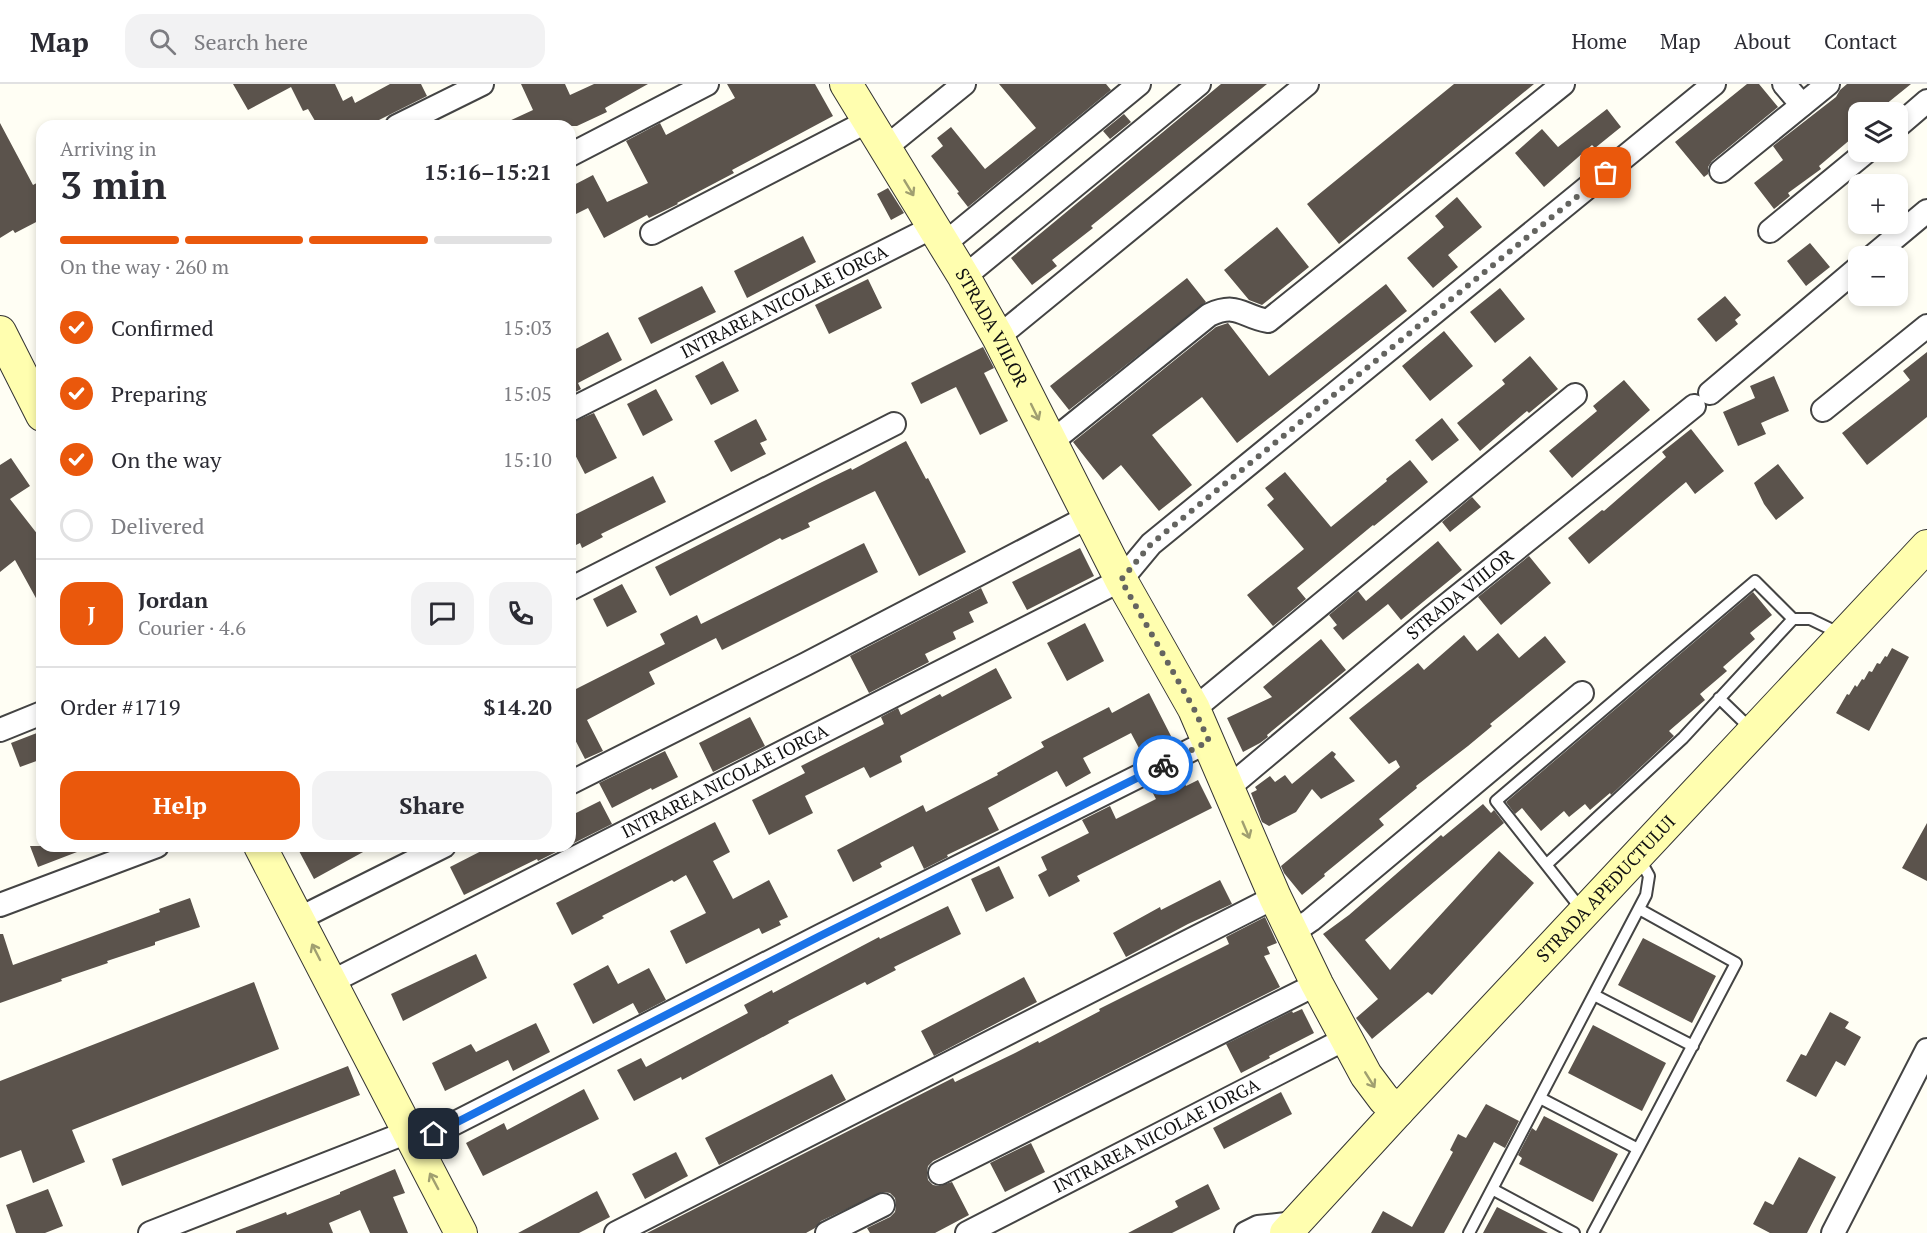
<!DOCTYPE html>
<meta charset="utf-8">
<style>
body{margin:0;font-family:"PT Serif",serif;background:#f2f2f3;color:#2b2b33;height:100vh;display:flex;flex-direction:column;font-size:22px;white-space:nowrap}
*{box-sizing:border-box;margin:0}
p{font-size:20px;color:#7c7c81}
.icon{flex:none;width:33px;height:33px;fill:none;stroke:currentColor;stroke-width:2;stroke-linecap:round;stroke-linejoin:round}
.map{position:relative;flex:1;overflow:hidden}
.side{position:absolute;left:36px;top:36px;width:540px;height:732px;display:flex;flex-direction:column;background:#fff;border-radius:18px;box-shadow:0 3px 9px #0003}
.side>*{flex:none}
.tools{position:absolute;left:1848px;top:18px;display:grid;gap:12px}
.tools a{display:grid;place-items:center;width:60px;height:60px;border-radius:12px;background:#fff;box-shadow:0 3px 9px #0003;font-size:30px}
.pin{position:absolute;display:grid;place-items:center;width:51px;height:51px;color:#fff;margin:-26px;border-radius:12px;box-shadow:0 3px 9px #0006}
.courier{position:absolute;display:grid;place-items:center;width:60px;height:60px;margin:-30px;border:4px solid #1a73e8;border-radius:50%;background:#fff;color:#222;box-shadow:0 2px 8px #0007}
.summary em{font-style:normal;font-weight:700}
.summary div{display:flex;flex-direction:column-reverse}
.summary{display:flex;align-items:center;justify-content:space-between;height:102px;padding:0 24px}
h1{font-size:39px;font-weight:700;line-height:45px}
.bar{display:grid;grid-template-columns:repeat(4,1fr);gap:9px 6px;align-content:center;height:72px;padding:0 24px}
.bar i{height:8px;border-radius:4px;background:#e1e1e2}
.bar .on{background:#ea580c}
.bar p{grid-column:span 4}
.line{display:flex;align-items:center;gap:15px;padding:0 24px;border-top:2px solid #e1e1e2}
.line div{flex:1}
.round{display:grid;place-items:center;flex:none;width:63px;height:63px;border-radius:18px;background:#f2f2f3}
ol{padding:0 24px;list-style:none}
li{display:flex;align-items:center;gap:18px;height:66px}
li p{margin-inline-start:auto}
li .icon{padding:6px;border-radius:50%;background:#ea580c;color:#fff;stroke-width:4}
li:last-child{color:#7c7c81}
li i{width:33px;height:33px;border:3px solid #e1e1e2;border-radius:50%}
.primary-button{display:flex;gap:12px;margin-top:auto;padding:12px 24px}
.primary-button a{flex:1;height:69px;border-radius:18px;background:#ea580c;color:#fff;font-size:24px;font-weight:700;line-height:69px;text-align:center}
.primary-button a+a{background:#f2f2f3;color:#2b2b33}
header{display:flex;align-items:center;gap:36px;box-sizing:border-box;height:84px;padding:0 30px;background:#fff;border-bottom:2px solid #e1e1e2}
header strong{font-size:28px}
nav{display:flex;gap:33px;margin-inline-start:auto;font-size:21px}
.search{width:420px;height:54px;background:#f2f2f3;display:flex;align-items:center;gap:15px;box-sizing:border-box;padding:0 21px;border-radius:18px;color:#7c7c81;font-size:22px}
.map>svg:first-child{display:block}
</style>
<header>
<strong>Map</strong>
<div class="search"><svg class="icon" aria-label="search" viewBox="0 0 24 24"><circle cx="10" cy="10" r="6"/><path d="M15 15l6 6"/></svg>Search here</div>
<nav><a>Home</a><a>Map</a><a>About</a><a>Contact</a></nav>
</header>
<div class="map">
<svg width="1927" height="1149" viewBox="0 0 1927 1149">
<rect width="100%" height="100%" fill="#fffef4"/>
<!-- building -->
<path fill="#5b534c" d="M233 0H335L343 17 352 12 355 19 390 0H421L427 12 367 42H318L308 25 303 27 291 3 248 26Z
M521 0H565L570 11 594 0H648L605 24 607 28 577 42H498L533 26Z
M727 0H815L833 32 732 86 734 89 677 119 678 120 649 134 647 131 604 154 588 124 570 133V103L593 91 607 118 648 99 626 57 660 39 666 51 735 14Z
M999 0H1106L1111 6 968 123 957 109 959 108 931 72 943 62 937 54 951 43 985 85 1036 44Z
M1221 0H1267L1091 142 1093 144 1052 176 1057 182 1032 201 1011 174Z
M1454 0H1534L1339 160 1307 120Z
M1747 0H1759L1778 23 1712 77 1708 83V90L1704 93 1675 58Z
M1847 0H1911L1885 21 1892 28H1858V49L1819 82 1821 85 1788 109 1790 112 1774 125 1754 99 1783 76 1773 62 1836 13 1840 6Z
M1607 25 1621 43 1595 64 1592 61 1544 103 1515 69 1542 45 1558 63Z
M1124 30 1131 38 1110 55 1103 47Z
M0 39 33 101 42 96V135L15 149 13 146 0 154Z
M888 104 904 129 891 136 877 110Z
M1457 113 1482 143 1448 171 1458 183 1433 204 1407 174 1444 143 1435 132Z
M1277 143 1309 183 1262 221 1249 216 1224 186Z
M803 152 816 178 747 214 734 187Z
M1810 159 1830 183 1806 202 1787 177Z
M1187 194 1206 218 1069 326 1050 302Z
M868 195 882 224 829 250 815 221Z
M1386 200 1407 227 1237 359 1202 313 1152 351 1192 401 1159 427 1121 381 1103 396 1073 358 1216 243 1228 239 1269 292Z
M702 202 716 228 651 260 638 234Z
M1500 204 1525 235 1495 259 1470 228Z
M1725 212 1741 231 1735 236 1738 240 1716 258 1697 235Z
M1444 247 1473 282 1430 317 1402 282Z
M608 248 622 276 578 299 581 305 570 311V268Z
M983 263 994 284 984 289 1008 337 980 351 956 303 921 320 911 299Z
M1927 268V333L1867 381 1842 349 1910 296 1903 287Z
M1530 272 1558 305 1529 329 1527 327 1480 367 1457 339 1505 300 1502 296Z
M723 277 739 307 711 321 695 292Z
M1774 292 1789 327 1761 339 1766 350 1738 362 1723 328 1755 314 1750 302Z
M1624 296 1650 326 1572 394 1549 367 1597 327 1593 322Z
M656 305 673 336 643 352 627 320Z
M594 329 617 374 585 390 570 361V339Z
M1442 334 1459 356 1432 377 1415 356Z
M756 335 767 356 760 359 766 370 731 388 714 357Z
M1691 345 1724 387 1695 410 1686 398 1589 480 1568 454 1602 426 1604 427 1666 373 1662 368Z
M906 357 926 395 928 394 966 468 919 492 875 407 808 439 810 443 782 456 780 454 670 512 655 483 822 398 851 384 852 386Z
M11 374 30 402 10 415 42 456V525L15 476 0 488V381Z
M1410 376 1428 398 1374 442 1373 441 1297 504 1306 515 1273 542 1247 511 1304 465 1267 421 1274 415 1265 404 1285 388 1331 443 1387 397 1386 395Z
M1778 380 1804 414 1776 436 1764 420 1754 399Z
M653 392 666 418 601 450 603 453 582 464 580 459 570 464V433Z
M1472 413 1481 423 1450 448 1442 438Z
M1438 457 1462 486 1401 536 1388 520 1343 556 1333 544 1337 541 1329 531 1358 507 1366 517Z
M864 459 878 488 722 566 716 554 649 588 655 600 587 636 603 667 585 675 570 646V602L572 607 665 560 660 550 697 531 701 540Z
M1080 464 1094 492 1027 526 1012 498Z
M1529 472 1551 499 1501 541 1478 513Z
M622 500 637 528 607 543 593 515Z
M981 504 988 519 969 528 974 538 953 548 956 555 925 570 929 578 869 609 850 572Z
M1753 508 1772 531 1750 549 1755 555 1723 583 1727 587 1700 610 1705 616 1669 647 1674 652 1611 711 1610 709 1590 726 1585 720 1569 733 1564 727 1541 747 1522 724 1515 730 1506 718Z
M1085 539 1104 577 1067 597 1047 559Z
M1498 549 1519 574 1545 552 1566 578 1490 640 1492 642 1468 662 1416 702 1417 704 1379 735 1384 741 1324 790 1325 792 1302 811 1284 789 1281 782 1400 683 1396 676 1389 680 1349 634 1418 579 1424 586 1464 551 1477 567Z
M1321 555 1346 586 1267 651 1268 653 1260 659 1243 668 1227 634 1272 613 1263 603Z
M1892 564 1909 573 1869 647 1836 629 1847 610 1849 611 1855 601 1857 603 1862 595 1864 596 1869 587 1872 588 1877 579 1880 580 1885 572 1887 573Z
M996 584 1012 614 900 672 902 678 870 694 864 683 805 712 813 729 769 751 752 716 805 689 801 682 884 640 881 633 898 624 901 631 940 610 942 613Z
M1149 609 1171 652 1141 668 1131 649 1083 674 1091 689 1066 703 1057 687 988 724 999 746 947 771 948 773 924 785 913 762 880 779 882 783 853 798 837 766 923 721 926 728 998 691 997 689 1044 663 1041 658 1109 623 1112 629Z
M750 633 765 662 713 688 699 659Z
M42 647V675L20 683 11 659Z
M665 667 678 693 652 706 651 704 612 724 599 699Z
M1332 667 1336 670 1334 673 1355 697 1321 715 1312 705 1296 728 1269 742 1262 738 1251 709 1257 706 1255 703 1270 692 1275 698 1285 691 1292 700Z
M1179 687 1186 702 1198 696 1212 724 1077 792 1080 797 1049 813 1038 791 1047 786 1041 773 1089 749 1082 736 1110 722 1116 735 1156 715 1149 702Z
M600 717 612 740 570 761V732Z
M1483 720 1491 729 1494 726 1504 739 1365 856 1390 886 1499 767 1534 799 1432 911 1428 908 1372 955 1356 934 1378 915 1323 850 1349 831 1441 751 1443 753Z
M715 738 730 768 713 777 733 815 769 796 788 833 779 837 781 841 762 850 759 844 686 880 670 847 706 829 686 791 674 798 672 796 602 832 604 834 572 851 556 819Z
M1927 739V797L1902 784Z
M30 762H90V763L38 783Z
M309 762H374L314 795 299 767Z
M491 762H568L538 777 537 775 464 811 450 783Z
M999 782 1014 814 986 828 971 795Z
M1220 796 1232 820 1188 840 1126 873 1113 849 1160 823 1161 826Z
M190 814 200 843 155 858V861L107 877 108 879 61 895 62 897 0 919V850H3L13 881 160 828 159 825Z
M948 822 961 850 894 883 896 886 867 901 865 898 788 937 789 939 682 996 681 993 634 1017 617 986 641 974 646 983 748 929 744 921 772 906 773 909 879 853 880 855Z
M1265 833 1277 859 1267 863 1270 870 1264 872 1280 903 933 1077 928 1082 927 1088 928 1096 933 1101 939 1102 952 1098 969 1131 935 1149H870L867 1144 890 1133 895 1128 896 1122 895 1114 890 1109 883 1108 821 1137 815 1144 806 1149H647L953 994 955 998 1013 970 1038 957 1039 959 1100 927 1099 925 1229 860 1226 853Z
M1643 854 1716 892 1692 939 1618 901Z
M476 870 487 894 403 937 391 910Z
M608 881 618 900 649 884 666 916 639 930 633 919 593 940 573 900Z
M1024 893 1037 918 934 972 921 947Z
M254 898 279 965 72 1046 85 1078 33 1099 21 1066 0 1074V997Z
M1302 925 1314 949 1269 972 1270 974 1241 989 1226 960 1292 927 1293 929Z
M1830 928 1849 938 1845 944 1861 953 1845 982 1836 977 1816 1013 1786 997 1801 970 1806 972Z
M536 939 550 968 513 987 508 976 445 1007 432 979 471 960 476 968Z
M1593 941 1666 979 1642 1027 1568 989Z
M348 982 360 1011 122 1102 112 1075Z
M832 990 846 1016 719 1081 705 1054Z
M584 1005 599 1035 483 1092 466 1059 504 1039 507 1046Z
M1281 1008 1292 1030 1224 1065 1213 1044Z
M1486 1020 1519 1037 1505 1064 1494 1058 1444 1149H1371L1383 1127 1412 1143 1453 1068 1450 1066 1458 1050 1466 1054Z
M1544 1032 1618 1070 1593 1118 1519 1080 1522 1074 1518 1071 1532 1044 1536 1047Z
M1031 1059 1045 1088 1005 1108 990 1079Z
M676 1068 688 1092 645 1115 632 1090Z
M1799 1073 1836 1093 1807 1149H1770L1753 1140 1765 1117 1773 1121Z
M395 1085 405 1109 393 1113 408 1149H370L360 1126 329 1139 333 1149H236V1147L286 1128 287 1131 340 1110V1108Z
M1208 1100 1220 1125 1172 1149H1128L1178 1123 1175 1117Z
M48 1105 63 1142 45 1149H16L6 1121Z
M597 1107 610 1133 579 1149H518Z
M1497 1123 1548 1149H1483Z"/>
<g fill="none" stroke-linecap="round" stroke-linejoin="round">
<defs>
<path id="lane" d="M1719 614 1751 645
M1547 780 1683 654 1793 535
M1582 826 1496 717 1755 497 1793 535H1810L1841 550
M1594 911 1693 962
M1540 1014 1638 1065 1593 1149
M1638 1065 1736 879 1639 825
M1492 1105 1574 1149
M1469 1149 1646 811 1649 792 1639 774"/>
<g id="street">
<path d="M1784 0 1802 21"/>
<path d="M397 42 482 0"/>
<path d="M1898 42 1927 17"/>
<path d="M885 64 964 0"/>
<path d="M570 71 707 0"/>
<path d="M1721 87 1828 0"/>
<path d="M1770 147 1866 68"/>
<path d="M652 149 868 37"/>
<path d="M944 160 1139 0"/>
<path d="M1873 172 1927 127"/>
<path d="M964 193 1199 0"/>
<path d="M998 253 1307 0"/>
<path d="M1710 309 1858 184"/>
<path id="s1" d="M570 326 933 143"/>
<path d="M1823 326 1927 242"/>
<path d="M1050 359 1209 231C1238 218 1241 232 1268 237L1563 0"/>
<path d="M570 505 894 340"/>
<path d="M1194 625 1575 311"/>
<path d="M0 646 42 629"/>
<path d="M570 699 806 580 1088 433"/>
<path id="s2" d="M1228 704 1432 533 1694 322"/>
<path d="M0 821 157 762"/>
<path d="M298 835 444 762"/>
<path d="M1292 849 1311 836 1582 609"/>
<path id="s3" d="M331 898 1121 496 1151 460 1714 0"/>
<path d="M414 1060 822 851 1209 657"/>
<path d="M940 1089 1317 900"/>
<path d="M150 1149 408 1048"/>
<path d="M616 1149 1275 813"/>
<path d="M827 1149 883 1121"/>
<path id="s4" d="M967 1149 1347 954"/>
<path d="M1246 1149 1258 1143 1295 1139"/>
<path d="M1833 1149 1927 966"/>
</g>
<g id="secondary">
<path id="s5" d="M846 0 964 193 998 253 1121 496 1194 625 1275 813 1317 900 1366 991 1384 1015 1398 1027"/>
<path d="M0 248 42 331"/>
<path d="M260 762 461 1149"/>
<path id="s6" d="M1286 1149 1398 1027 1927 462"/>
</g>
</defs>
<!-- lane casing -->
<use href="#lane" stroke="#444" stroke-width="14"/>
<!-- street casing -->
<use href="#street" stroke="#444" stroke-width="26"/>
<!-- secondary casing -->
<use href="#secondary" stroke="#333" stroke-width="34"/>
<!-- lane -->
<use href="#lane" stroke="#fff" stroke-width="10"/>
<!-- street -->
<use href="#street" stroke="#fff" stroke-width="22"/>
<!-- secondary -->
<use href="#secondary" stroke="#fffeaf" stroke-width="32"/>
</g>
<!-- one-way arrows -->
<defs><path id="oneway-shaft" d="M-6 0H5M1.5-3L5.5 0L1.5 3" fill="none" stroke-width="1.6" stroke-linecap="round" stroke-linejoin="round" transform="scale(1.5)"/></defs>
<g stroke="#a09f70">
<use href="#oneway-shaft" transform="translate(909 104) rotate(59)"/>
<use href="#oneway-shaft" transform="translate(1035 328) rotate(64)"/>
<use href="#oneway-shaft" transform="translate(1246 746) rotate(67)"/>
<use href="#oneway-shaft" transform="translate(316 868) rotate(-117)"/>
<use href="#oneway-shaft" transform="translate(1370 996) rotate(58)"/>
<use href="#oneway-shaft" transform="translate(434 1097) rotate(-118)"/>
</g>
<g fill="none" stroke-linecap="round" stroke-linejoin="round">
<!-- done -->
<path stroke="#646460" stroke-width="6" stroke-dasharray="0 10.8" d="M1163 681 1209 657 1194 625 1121 496 1151 460 1606 89"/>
<!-- route -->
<path stroke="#1a73e8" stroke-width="8" d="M434 1050 822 851 1163 681"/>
</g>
<g text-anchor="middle" stroke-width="6" stroke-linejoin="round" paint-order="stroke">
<!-- street labels -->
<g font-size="18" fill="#111" stroke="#fff">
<text dy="6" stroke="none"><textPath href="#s1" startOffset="240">INTRAREA NICOLAE IORGA</textPath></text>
<text dy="6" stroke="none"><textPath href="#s5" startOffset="284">STRADA VIILOR</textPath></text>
<text dy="6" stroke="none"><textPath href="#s2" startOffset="302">STRADA VIILOR</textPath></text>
<text dy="6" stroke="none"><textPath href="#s3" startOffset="442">INTRAREA NICOLAE IORGA</textPath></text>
<text dy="6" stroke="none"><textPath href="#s6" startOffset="470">STRADA APEDUCTULUI</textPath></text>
<text dy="6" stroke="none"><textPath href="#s4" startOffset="213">INTRAREA NICOLAE IORGA</textPath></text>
</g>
</g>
</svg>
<div class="tools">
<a><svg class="icon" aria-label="layers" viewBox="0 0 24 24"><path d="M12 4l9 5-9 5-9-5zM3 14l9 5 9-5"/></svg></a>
<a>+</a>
<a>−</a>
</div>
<div class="pin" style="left:1606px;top:89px;background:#ea580c"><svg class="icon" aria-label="bag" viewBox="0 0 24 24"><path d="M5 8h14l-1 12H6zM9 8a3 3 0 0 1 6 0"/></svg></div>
<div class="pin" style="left:434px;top:1050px;background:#1f2937"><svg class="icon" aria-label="home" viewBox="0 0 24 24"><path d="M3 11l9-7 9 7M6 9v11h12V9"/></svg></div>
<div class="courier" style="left:1163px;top:681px"><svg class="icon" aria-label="bike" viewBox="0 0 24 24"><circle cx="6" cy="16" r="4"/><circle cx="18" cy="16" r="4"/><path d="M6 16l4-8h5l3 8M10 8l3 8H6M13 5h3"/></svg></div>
<section class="side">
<div class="summary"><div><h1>3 min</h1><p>Arriving in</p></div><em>15:16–15:21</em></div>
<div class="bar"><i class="on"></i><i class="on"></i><i class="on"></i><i></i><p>On the way · 260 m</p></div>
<ol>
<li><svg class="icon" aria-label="check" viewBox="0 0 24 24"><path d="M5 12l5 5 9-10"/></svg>Confirmed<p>15:03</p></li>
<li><svg class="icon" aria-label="check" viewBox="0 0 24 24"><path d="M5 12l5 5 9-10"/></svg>Preparing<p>15:05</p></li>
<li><svg class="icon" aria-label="check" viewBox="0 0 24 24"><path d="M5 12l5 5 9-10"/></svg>On the way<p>15:10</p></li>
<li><i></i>Delivered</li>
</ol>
<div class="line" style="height:108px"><b class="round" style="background:#ea580c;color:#fff">J</b><div><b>Jordan</b><p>Courier · 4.6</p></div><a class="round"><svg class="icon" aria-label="chat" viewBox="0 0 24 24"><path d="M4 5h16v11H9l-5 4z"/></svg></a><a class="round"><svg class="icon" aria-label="phone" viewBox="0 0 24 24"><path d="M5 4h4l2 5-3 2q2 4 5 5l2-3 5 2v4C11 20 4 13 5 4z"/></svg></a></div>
<div class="line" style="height:78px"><div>Order #1719</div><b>$14.20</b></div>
<div class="primary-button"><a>Help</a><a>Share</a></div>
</section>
</div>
